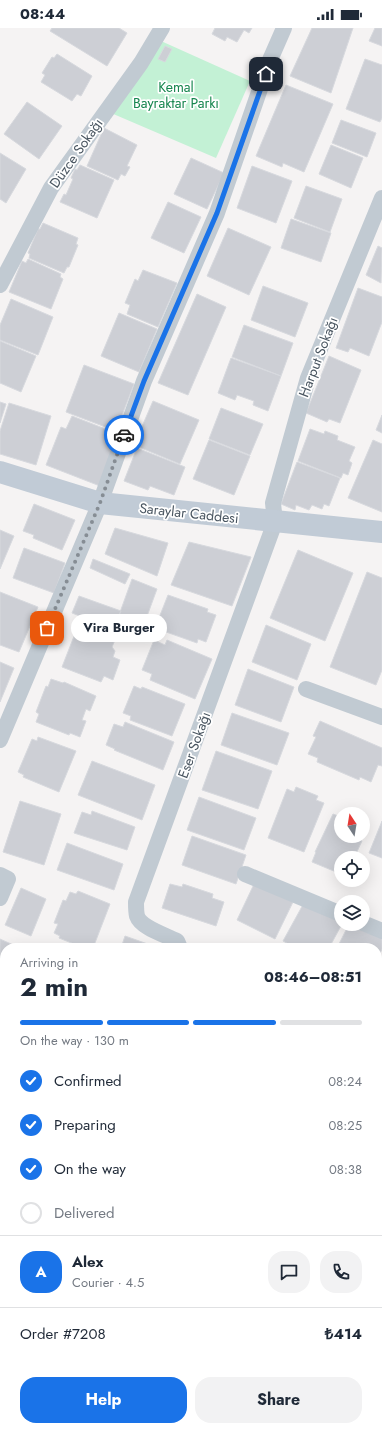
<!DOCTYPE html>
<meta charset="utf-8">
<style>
body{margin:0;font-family:Jost,sans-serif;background:#f2f2f3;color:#1f2937;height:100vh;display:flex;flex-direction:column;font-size:15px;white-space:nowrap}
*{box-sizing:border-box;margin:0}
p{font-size:13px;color:#747a83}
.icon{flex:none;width:22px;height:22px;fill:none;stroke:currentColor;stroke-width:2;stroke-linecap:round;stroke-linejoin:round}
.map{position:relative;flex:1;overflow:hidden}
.drawer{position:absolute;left:0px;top:915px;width:382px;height:488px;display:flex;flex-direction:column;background:#fff;border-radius:16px 16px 0 0;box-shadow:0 4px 16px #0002}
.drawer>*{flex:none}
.needle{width:26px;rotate:348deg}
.buttons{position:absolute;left:334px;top:779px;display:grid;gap:8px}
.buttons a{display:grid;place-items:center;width:36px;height:36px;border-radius:50%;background:#fff;box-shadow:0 4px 16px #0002;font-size:20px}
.pin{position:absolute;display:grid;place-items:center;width:34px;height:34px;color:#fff;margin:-17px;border-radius:8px;box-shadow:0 2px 6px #0006}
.courier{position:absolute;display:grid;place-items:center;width:40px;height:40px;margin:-20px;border:3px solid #1a73e8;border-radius:50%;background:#fff;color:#222;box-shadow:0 1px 5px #0007}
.bubble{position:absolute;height:28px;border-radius:14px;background:#fff;box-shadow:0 4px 16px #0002;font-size:13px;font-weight:700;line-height:28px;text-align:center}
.summary em{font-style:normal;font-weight:700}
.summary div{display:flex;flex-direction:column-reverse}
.summary{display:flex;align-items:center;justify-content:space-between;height:68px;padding:0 20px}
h1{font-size:26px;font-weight:700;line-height:30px}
.bar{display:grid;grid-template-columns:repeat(4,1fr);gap:6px 4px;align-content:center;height:48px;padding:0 20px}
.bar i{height:5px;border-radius:3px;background:#e0e1e3}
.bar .selected{background:#1a73e8}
.bar p{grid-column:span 4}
.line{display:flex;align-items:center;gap:10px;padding:0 20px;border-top:1px solid #e0e1e3}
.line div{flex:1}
.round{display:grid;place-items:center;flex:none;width:42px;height:42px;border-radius:16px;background:#f2f2f3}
ol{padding:0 20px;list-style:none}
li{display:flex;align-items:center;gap:12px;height:44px}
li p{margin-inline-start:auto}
li .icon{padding:4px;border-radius:50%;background:#1a73e8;color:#fff;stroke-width:4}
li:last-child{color:#747a83}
li i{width:22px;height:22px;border:2px solid #e0e1e3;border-radius:50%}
.cta{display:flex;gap:8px;margin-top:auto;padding:8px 20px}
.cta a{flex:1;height:46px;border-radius:16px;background:#1a73e8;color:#fff;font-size:16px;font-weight:700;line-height:46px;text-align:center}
.cta a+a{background:#f2f2f3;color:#1f2937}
.status{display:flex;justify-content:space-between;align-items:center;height:28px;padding:0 20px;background:#fff;direction:ltr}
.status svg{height:11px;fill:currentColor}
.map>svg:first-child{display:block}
</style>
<div class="status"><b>08:44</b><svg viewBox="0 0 49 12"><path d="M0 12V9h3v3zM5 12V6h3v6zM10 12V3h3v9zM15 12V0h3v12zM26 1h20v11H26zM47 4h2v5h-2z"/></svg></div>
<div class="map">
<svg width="382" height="1403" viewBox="0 0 382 1403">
<rect width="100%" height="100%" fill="#f5f3f3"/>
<!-- green -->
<path fill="#c3f1d5" d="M161 13 250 53 216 130 111 85Z"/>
<!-- building -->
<path fill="#cdcfd5" stroke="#d7d9de" d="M52 0H119L127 5 107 38 50 3Z
M215 0H252L249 5 244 2 237 14 227 9 225 13 212 6Z
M312 0H353L331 65 290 48Z
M375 0H382V18L369 13Z
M165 18 172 21 165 34 158 31Z
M57 26 92 48 81 68 77 66 72 73 41 54 45 47 42 45 52 29 54 30Z
M365 31 382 37V90L380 94 346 81Z
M286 57 333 76 304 144 283 135 282 139 256 128Z
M27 74 62 98 39 131 4 106Z
M341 92 376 105 367 129 332 115Z
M104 100 137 117 127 138 130 139 125 148 121 146 118 152 87 138Z
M331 117 363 130 351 160 319 146Z
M0 125 26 141 6 175 0 171Z
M191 130 224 145 207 181 174 166Z
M80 137 114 152 97 190 60 174 64 166 66 167 73 151 71 150 75 141 77 142Z
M252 138 292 153 276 195 237 180Z
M306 158 342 171 330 204 294 190Z
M168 174 201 189 184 225 151 210Z
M291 191 331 205 321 234 281 220Z
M43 195 78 210 76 216 78 217 69 239H67L64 245 29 230 30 226 28 225 38 201H40Z
M228 200 271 219 249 267 207 248Z
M378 218 382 220 381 255 366 247Z
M28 231 61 246 60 249 63 251 51 281 9 264 22 233 26 235Z
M143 242 177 255 158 299 127 286 130 277 125 275 135 251 138 253Z
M263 258 308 275 295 309 251 292Z
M358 260 382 269V294L369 328 350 320 348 324 336 320Z
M197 266 226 279 188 367 158 355Z
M11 271 53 289 38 327 0 312V297Z
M119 285 157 301 139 344 101 328Z
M244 297 293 315 281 348 232 329Z
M0 313 36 328 21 364 0 355Z
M329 328 361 342 340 395 329 391 327 394 306 385Z
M231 330 281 348 268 383 253 377 254 373 237 367 235 372 218 365Z
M84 337 134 356 116 403 66 384Z
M153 373 199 392 180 436 134 417Z
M0 374 6 376 0 395Z
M9 375 51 388 36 437 0 426V403Z
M221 380 263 396 250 427 209 411Z
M382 387V405L376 402Z
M72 388 121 407 100 458 46 437 61 399 66 401Z
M310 401 324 406 325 403 338 408 337 412 355 419 349 433 352 435 348 447 343 445 341 450 298 433Z
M209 412 250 428 234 467 193 451Z
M373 412 382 416V484L348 470Z
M137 420 185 439 174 467 150 458 148 462 124 453Z
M297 434 340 450 329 478 324 476 322 481 312 477 309 482 296 477 295 482 281 476Z
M34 476 75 492 62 522 33 510 34 507 23 503Z
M115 500 168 515 157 548 105 526Z
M0 502 14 508 0 541Z
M189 514 251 529 232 578 171 557Z
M24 520 65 535 54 565 13 550Z
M298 522 353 545 325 613 270 590Z
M93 531 130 546 125 556 90 540Z
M367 544 382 550V642L376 657 330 639Z
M132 551 157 561 139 610 114 601Z
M0 564 38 579 19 624 0 617Z
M168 567 208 581 207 584 216 587 206 614 198 611 197 615 155 600Z
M79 568 121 583 114 601 72 585Z
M266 597 311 616 297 652 252 634Z
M78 598 115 612 112 619 115 623 113 629 120 632 113 652 104 648 101 654 62 639Z
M154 612 165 617 167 612 212 631 195 671 150 652 152 646 142 642Z
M0 634 14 640 0 674Z
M248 641 294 659 281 694 235 677Z
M51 651 63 655 64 654 96 668 90 683 86 681 82 692 86 693 80 709 70 705 69 707 36 694 39 686 36 684 46 658 48 659Z
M134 658 141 661 142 659 185 676 172 708 130 692 131 688 123 685Z
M232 685 289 705 277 737 221 717Z
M320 693 382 720V738L378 737 371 754 360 749 359 752 317 734 318 730 308 726 316 709 313 708Z
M125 694 174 714 163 742 114 722 115 721 106 717 114 696 123 699Z
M38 709 76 723 59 764 23 749 24 747 18 744 32 711 37 713Z
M216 723 272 743 258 781 202 762Z
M92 733 155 757 142 792 78 767Z
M296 759 318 768 316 772 324 775 304 824 268 810 287 761 294 764Z
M199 769 256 790 244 822 187 802Z
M20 773 61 786 44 837 3 824Z
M92 783 135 799 127 822 74 805 82 784 91 787Z
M333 786 341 789V808H361L360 812 362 813 354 830H341V846L312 834 316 824H315Z
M382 793V830L369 825Z
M192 808 246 827 236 856 182 837Z
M67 815 123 836 114 862 57 842Z
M255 854 293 874 275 911 237 892Z
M170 856 182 859 183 856 213 866 212 870 224 874 216 898 162 880Z
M21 860 46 871 31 908 5 897Z
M78 863 110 876 93 920H84L59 910 60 908 54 905 58 896 54 895 63 872 66 873 70 864 76 866Z
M305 873 341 892 342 896 329 920H296L283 913Z
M349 896H359L382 907V921L377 932V920H337Z
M125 908 159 920H121Z
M0 911 20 920H5V958L0 955Z
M0 955 5 958V988L2 993 0 992Z
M382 1023V1075L377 1073V1035Z
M377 1080 382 1082V1115L377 1113Z
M5 1105V1159L0 1157V1116Z
M377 1126 382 1128V1135L377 1146Z
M382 1187V1242L377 1240V1196Z
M377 1250 382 1253V1258L377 1269Z
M5 1395V1398H48L60 1403H2Z
M109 1398H141L153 1403H107Z
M284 1398H326L324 1403H296Z"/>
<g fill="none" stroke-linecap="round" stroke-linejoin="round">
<!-- street -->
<path stroke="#c1cad2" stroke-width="16" d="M0 257 51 160 141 35 162 0
M306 661 382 689
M0 712 100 475 144 353 217 185 270 32 284 0
M245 846 341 886
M0 847 8 851 0 870
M363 895 382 903
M180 920 177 913C166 907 141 900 137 888 136 884 136 878 136 874L275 494 273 475 308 350 382 170
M0 1172 5 1174
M0 1308 5 1296
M377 1326 382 1315
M220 1398 232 1403
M342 1403 344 1398"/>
<!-- secondary -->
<path stroke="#c1cbd6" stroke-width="22" d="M0 444 100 475 382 504
M377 995 382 985
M197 1403 199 1398"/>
</g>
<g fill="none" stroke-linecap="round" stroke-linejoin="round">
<!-- done -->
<path stroke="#868d94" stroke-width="4" stroke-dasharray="0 7.2" d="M47 600 100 475 124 407"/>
<!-- route -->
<path stroke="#1a73e8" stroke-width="5" d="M124 407 144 353 217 185 266 46"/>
</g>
<g text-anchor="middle" stroke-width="3.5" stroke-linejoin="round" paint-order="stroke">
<!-- park labels -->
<g font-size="14" fill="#17864f" stroke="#fff">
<text x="176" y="64">Kemal<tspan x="176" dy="16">Bayraktar Parkı</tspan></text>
</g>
<!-- street labels -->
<g font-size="14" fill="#4a5661" stroke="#fff">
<text transform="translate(76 125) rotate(-55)" y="5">Düzce Sokağı</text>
<text transform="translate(318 329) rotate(-69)" y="5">Harput Sokağı</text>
<text transform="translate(189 485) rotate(6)" y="5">Saraylar Caddesi</text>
<text transform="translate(194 717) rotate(-70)" y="5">Eser Sokağı</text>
</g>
</g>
</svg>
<div class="buttons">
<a><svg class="needle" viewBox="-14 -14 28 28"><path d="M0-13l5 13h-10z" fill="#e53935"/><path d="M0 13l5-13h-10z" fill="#747a83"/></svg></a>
<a><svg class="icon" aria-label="locate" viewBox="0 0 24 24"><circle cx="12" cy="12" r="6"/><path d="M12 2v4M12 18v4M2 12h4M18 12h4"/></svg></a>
<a><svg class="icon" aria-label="layers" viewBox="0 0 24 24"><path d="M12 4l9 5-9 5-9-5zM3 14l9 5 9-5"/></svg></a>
</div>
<div class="pin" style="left:47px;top:600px;background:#ea580c"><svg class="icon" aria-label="bag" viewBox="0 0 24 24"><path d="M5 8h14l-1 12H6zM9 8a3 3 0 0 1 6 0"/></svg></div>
<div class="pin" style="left:266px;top:46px;background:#1f2937"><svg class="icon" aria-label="home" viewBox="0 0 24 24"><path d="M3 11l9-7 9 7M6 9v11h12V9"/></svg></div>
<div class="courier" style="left:124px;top:407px"><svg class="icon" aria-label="car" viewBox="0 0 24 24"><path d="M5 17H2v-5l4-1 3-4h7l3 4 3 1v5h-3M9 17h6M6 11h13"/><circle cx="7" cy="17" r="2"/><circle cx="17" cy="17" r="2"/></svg></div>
<div class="bubble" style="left:71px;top:586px;width:96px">Vira Burger</div>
<section class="drawer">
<div class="summary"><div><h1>2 min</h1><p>Arriving in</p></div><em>08:46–08:51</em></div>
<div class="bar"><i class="selected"></i><i class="selected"></i><i class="selected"></i><i></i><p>On the way · 130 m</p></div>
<ol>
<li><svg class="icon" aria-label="check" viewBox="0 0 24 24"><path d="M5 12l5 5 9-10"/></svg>Confirmed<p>08:24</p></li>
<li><svg class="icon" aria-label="check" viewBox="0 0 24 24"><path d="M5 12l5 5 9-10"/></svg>Preparing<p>08:25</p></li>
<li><svg class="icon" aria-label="check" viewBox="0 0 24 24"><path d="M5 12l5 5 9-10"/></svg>On the way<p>08:38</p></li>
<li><i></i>Delivered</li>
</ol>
<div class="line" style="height:72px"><b class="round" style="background:#1a73e8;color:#fff">A</b><div><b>Alex</b><p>Courier · 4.5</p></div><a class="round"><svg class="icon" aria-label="chat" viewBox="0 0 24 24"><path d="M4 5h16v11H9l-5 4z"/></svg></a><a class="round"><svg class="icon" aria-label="phone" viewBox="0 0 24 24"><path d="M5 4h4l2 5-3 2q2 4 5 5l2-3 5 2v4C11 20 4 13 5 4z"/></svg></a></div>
<div class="line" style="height:52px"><div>Order #7208</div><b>₺414</b></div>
<div class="cta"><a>Help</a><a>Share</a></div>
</section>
</div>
